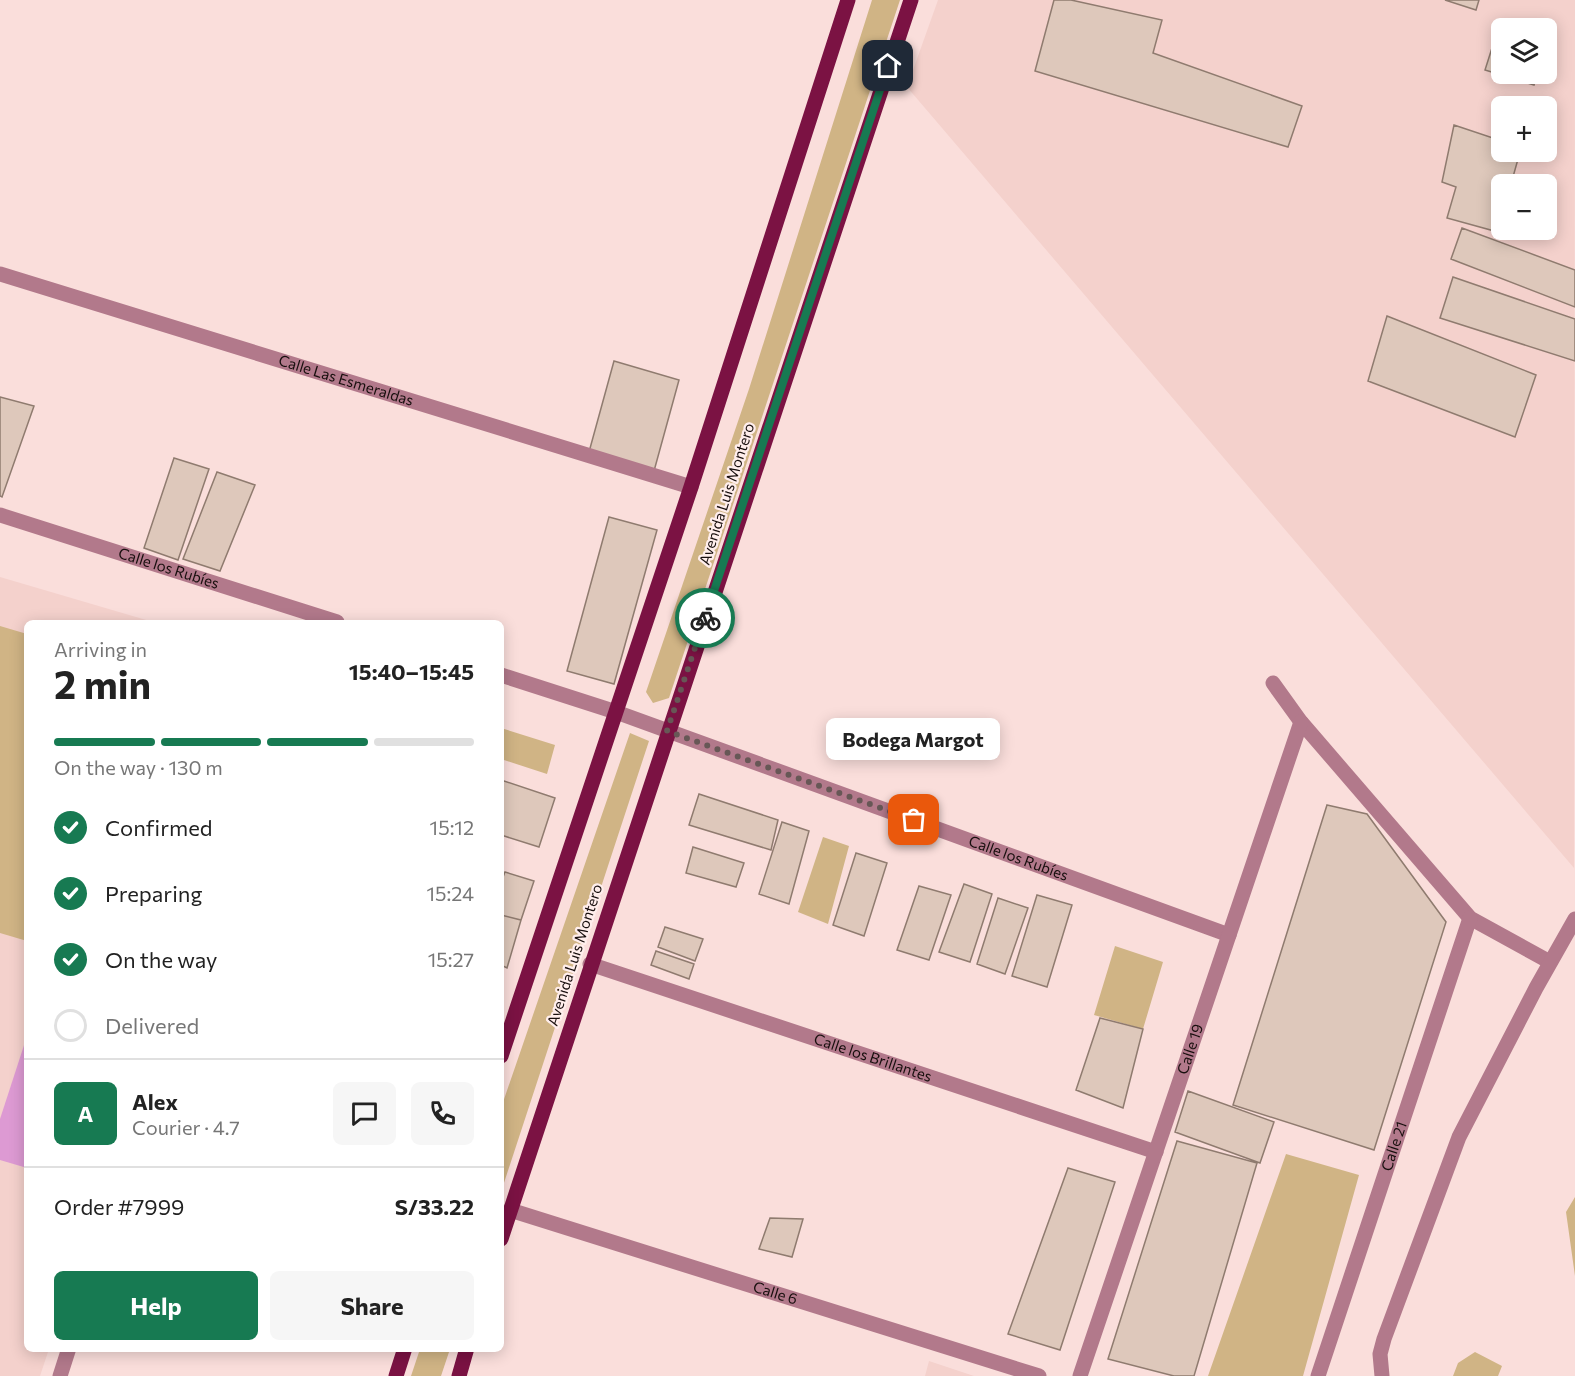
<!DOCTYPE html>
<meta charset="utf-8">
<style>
body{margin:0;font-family:Commissioner,sans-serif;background:#f6f6f6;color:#222;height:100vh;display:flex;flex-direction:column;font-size:22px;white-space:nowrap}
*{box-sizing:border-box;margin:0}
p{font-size:20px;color:#767676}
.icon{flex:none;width:33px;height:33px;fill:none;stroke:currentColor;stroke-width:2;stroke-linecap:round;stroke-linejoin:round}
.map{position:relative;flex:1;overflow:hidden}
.panel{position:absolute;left:24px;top:620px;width:480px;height:732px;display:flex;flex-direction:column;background:#fff;border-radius:9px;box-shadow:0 3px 15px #0003}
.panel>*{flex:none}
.tools{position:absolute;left:1491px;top:18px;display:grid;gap:12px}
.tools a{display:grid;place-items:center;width:66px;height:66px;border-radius:9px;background:#fff;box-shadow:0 3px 15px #0003;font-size:30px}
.pin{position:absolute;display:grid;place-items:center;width:51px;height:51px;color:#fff;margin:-26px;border-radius:12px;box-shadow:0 3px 9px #0006}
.courier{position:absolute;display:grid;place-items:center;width:60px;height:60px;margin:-30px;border:4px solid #177a52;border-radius:50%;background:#fff;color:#222;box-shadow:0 2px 8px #0007}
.bubble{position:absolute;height:42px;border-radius:9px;background:#fff;box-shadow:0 3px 15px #0003;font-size:20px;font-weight:700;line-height:42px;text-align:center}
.headline em{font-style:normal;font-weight:700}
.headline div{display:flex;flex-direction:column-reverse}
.headline{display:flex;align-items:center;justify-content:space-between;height:102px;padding:0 30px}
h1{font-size:39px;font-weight:700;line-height:45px}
.bar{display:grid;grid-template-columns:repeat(4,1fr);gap:9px 6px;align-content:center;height:72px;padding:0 30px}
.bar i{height:8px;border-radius:4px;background:#e0e0e0}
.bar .on{background:#177a52}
.bar p{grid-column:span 4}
.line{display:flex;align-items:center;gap:15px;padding:0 30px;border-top:2px solid #e0e0e0}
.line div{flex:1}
.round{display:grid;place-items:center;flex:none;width:63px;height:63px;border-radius:9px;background:#f6f6f6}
ol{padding:0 30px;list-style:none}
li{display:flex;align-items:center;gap:18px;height:66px}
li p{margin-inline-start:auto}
li .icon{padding:6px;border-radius:50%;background:#177a52;color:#fff;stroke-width:4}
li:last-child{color:#767676}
li i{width:33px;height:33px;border:3px solid #e0e0e0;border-radius:50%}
.cta{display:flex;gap:12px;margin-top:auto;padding:12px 30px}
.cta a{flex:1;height:69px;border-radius:9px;background:#177a52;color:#fff;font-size:24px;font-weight:700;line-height:69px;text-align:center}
.cta a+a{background:#f6f6f6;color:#222}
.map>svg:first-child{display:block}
</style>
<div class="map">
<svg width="1575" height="1376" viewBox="0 0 1575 1376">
<rect width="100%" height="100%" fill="#fadedb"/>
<!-- built -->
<path fill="#f4d1cc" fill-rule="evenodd" d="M938 0H1575L1574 868 907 87ZM1502 28H1546V74H1502ZM1502 106H1546V152H1502ZM1502 184H1546V230H1502Z
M0 577 153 622H27V1348L49 1349 40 1376H0Z
M929 1361 974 1376H925Z"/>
<!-- green -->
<path fill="#d0b485" d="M872 0H900L669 698 653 703 646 692 749 389Z
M0 626 27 634V941L0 933Z
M501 728 555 745 547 774 501 759Z
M630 733 649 741 501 1192V1108Z
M823 837 849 846 828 924 798 912Z
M1115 946 1163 962 1143 1029 1094 1015Z
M1286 1154 1359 1175 1303 1376H1208Z
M1575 1197V1276L1566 1212Z
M420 1349H450L441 1376H411Z
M1475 1352 1502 1366 1498 1376H1453L1458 1363Z"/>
<!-- water -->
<path fill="#dd9ad3" d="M27 1036V1168L0 1160V1119Z"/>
<!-- building -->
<path fill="#dec8bb" stroke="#8f7b6f" stroke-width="1.5" d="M1054 0H1071L1162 20 1153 53 1302 106 1288 147 1035 71Z
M1445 0H1479L1476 10Z
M1492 48 1502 51V74H1537L1534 85 1485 70Z
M1454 125 1502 141V152H1520L1511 184H1502V221L1498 232 1447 218 1456 187 1442 182Z
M1462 228 1575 270V307L1451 259Z
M1453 277 1575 319V361L1440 318Z
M1387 316 1536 375 1515 437 1368 381Z
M614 361 679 380 654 471 589 452Z
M0 397 34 406 2 497 0 496Z
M174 458 209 469 178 560 144 548Z
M217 472 255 485 220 571 183 559Z
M609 517 657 530 614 684 567 671Z
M501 780 555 798 539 847 501 835Z
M699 794 778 820 771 850 689 825Z
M1327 805 1367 814 1446 922 1374 1150 1233 1105Z
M782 822 809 831 789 904 759 894Z
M693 847 744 863 736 887 686 873Z
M856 853 887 863 864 936 833 925Z
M505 872 534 881 521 920 501 915V882Z
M964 884 992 894 970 962 939 952Z
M919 886 951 895 929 960 897 950Z
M1037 895 1072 905 1047 987 1012 976Z
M998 898 1028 908 1005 974 977 964Z
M501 915 521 920 507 968 501 965Z
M665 927 703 939 695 961 658 947Z
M656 951 694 964 689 979 651 965Z
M1100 1018 1143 1029 1123 1108 1076 1090Z
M1188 1091 1274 1122 1260 1163 1175 1132Z
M1177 1141 1257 1163 1194 1376H1174L1108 1359Z
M1068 1168 1115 1182 1060 1350 1008 1334Z
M770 1218 803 1219 792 1257 759 1249Z"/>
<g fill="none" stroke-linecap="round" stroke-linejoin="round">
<!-- street -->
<g stroke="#b2798b" stroke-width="15">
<path id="s1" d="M0 274 691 487"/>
<path id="s2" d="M0 515 337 622"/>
<path id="s3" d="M501 675 616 712 1229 935"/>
<path d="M1273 683 1301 722 1470 918 1550 962"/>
<path id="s4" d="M590 964 1156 1152"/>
<path id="s5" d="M510 1210 1039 1376"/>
<path d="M60 1376 69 1348"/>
<path id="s6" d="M1080 1376 1301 722"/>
<path id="s7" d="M1318 1376 1470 918"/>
<path d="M1382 1376 1380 1354 1384 1339 1459 1137 1536 988 1575 919"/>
</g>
<!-- primary -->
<path stroke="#7b1243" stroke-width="15" d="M501 1056 691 487 848 0
M501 1239 911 0
M396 1376 405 1348
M459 1376 467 1348"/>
</g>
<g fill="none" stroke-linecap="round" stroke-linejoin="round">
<!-- done -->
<path stroke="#675756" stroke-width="6" stroke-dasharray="0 10.8" d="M705 618 667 731 914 820"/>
<!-- route -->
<path stroke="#177a52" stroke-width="8" d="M705 618 888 66"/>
</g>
<g text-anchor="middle" stroke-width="4.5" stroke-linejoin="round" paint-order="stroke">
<!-- street labels -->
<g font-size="15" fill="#180f0e" stroke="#ffeeec">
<text dy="5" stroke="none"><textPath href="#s1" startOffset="362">Calle Las Esmeraldas</textPath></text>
<text transform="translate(727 494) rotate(-72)" y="5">Avenida Luis Montero</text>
<text dy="5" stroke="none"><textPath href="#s2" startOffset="177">Calle los Rubíes</textPath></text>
<text dy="5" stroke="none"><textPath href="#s3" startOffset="549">Calle los Rubíes</textPath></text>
<text transform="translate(575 955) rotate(-72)" y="5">Avenida Luis Montero</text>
<text dy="5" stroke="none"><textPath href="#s6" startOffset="345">Calle 19</textPath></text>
<text dy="5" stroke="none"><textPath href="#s4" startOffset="298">Calle los Brillantes</textPath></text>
<text dy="5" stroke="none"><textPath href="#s7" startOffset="242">Calle 21</textPath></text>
<text dy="5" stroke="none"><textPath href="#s5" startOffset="278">Calle 6</textPath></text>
</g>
</g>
</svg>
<div class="tools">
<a><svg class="icon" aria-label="layers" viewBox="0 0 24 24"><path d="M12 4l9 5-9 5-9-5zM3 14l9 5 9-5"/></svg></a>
<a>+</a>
<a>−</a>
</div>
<div class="pin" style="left:914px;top:820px;background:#ea580c"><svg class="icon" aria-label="bag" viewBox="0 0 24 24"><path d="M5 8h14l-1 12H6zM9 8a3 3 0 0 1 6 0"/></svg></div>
<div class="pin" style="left:888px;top:66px;background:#1f2937"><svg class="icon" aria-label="home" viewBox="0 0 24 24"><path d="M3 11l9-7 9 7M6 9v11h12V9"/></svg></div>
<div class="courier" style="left:705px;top:618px"><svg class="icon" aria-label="bike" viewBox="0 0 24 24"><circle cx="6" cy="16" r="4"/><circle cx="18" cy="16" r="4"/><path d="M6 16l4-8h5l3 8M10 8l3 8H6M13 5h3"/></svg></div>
<div class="bubble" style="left:826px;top:718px;width:174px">Bodega Margot</div>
<section class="panel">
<div class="headline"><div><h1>2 min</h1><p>Arriving in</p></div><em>15:40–15:45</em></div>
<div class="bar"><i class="on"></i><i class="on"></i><i class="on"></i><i></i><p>On the way · 130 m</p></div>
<ol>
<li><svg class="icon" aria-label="check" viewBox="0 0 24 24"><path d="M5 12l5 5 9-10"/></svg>Confirmed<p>15:12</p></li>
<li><svg class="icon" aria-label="check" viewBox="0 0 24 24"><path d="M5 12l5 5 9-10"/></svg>Preparing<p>15:24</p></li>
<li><svg class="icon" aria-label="check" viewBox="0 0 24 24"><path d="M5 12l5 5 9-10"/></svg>On the way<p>15:27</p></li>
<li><i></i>Delivered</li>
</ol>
<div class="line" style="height:108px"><b class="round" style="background:#177a52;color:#fff">A</b><div><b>Alex</b><p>Courier · 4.7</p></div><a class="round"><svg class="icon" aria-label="chat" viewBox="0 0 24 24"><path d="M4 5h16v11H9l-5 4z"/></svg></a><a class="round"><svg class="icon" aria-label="phone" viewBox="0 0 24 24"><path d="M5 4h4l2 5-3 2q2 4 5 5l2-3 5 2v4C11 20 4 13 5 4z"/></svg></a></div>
<div class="line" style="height:78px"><div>Order #7999</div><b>S/33.22</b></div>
<div class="cta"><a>Help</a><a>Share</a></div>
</section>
</div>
